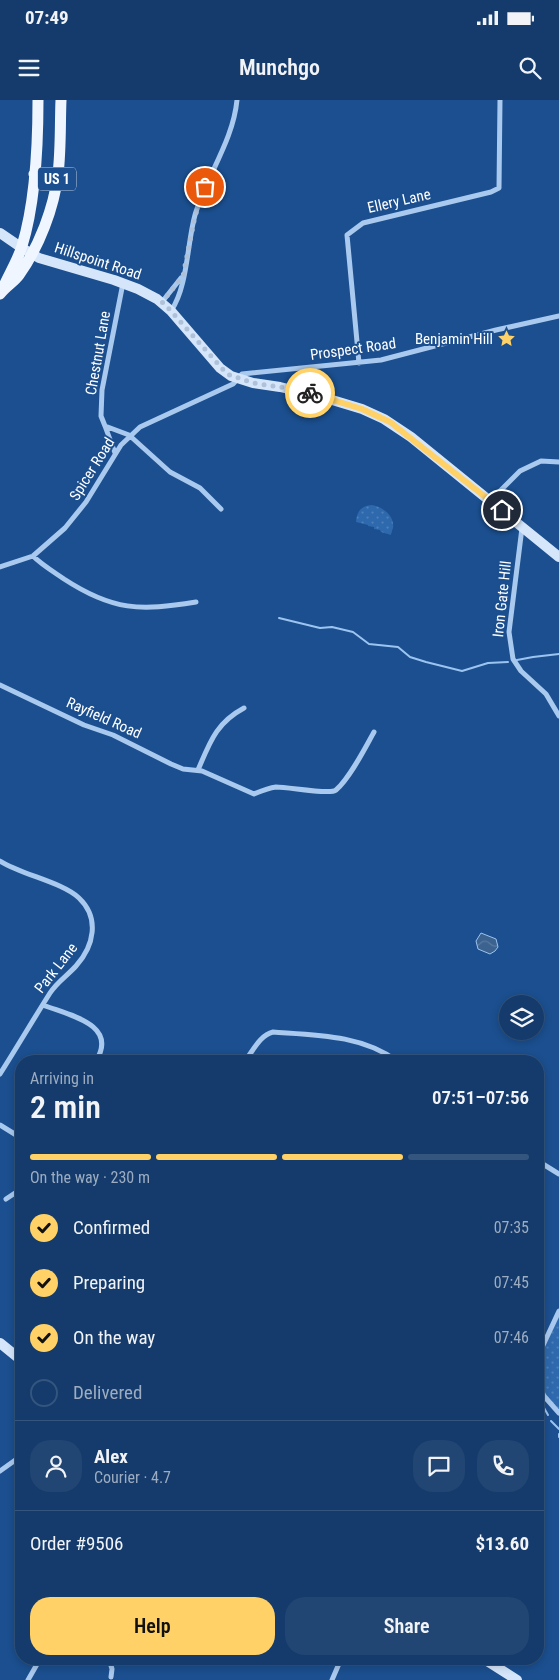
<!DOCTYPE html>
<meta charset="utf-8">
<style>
body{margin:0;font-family:"Roboto Condensed",sans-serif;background:#214673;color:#f1f3f6;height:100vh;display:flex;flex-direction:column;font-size:19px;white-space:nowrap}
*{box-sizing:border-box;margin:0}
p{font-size:16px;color:#9dadc1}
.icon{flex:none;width:28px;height:28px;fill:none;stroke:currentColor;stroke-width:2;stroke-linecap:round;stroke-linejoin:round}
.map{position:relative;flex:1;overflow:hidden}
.side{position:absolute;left:15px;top:955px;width:529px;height:610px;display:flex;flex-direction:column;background:#143b6b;border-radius:20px;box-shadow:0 2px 8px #0003,0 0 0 1px #33557e}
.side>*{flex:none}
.controls{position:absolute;left:499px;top:895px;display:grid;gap:10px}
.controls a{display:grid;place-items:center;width:45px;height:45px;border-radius:50%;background:#143b6b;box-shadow:0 2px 8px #0003,0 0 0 1px #33557e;font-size:25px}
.pin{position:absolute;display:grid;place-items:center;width:42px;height:42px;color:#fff;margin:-21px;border:2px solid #fff;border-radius:50%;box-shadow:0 1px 5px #0007}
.courier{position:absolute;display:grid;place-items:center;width:50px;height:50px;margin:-25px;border:4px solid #ffd166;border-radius:50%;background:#fff;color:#222;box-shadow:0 1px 6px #0007}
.overview em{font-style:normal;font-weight:600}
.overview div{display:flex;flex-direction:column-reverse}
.overview{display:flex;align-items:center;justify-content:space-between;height:85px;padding:0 15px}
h1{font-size:32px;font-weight:600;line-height:38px}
.bar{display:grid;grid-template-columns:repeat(4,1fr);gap:8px 5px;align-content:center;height:60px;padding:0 15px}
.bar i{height:6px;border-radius:4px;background:#33557e}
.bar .selected{background:#ffd166}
.bar p{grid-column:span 4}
.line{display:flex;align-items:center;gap:12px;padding:0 15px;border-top:1px solid #33557e}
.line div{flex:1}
.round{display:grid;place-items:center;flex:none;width:52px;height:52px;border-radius:20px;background:#214673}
ol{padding:0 15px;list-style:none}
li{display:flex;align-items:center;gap:15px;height:55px}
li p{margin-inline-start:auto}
li .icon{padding:5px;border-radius:50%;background:#ffd166;color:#111;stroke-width:4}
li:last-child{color:#9dadc1}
li i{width:28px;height:28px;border:2px solid #33557e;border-radius:50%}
.cta{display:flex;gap:10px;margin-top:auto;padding:10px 15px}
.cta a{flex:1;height:58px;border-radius:20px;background:#ffd166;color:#111;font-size:20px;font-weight:600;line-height:58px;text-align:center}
.cta a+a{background:#214673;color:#f1f3f6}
.status{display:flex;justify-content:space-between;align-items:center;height:35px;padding:0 25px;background:#143b6b;direction:ltr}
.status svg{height:14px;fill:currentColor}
header{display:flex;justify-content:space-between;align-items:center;height:65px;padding:0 15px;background:#143b6b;font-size:22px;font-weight:600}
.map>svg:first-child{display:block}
</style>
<div class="status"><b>07:49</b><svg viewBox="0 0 49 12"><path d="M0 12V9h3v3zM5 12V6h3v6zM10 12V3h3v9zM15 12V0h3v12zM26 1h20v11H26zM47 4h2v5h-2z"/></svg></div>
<header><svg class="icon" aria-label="menu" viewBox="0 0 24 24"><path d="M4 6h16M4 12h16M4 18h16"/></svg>Munchgo<svg class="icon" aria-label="search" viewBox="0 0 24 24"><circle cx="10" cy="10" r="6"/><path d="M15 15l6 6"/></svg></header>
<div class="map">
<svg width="559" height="1580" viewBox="0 0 559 1580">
<defs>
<pattern id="park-dots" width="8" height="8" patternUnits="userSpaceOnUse" patternTransform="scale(1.25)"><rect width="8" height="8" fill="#2e69ad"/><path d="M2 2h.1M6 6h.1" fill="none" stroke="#4d80b9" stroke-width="1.8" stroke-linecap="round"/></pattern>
<pattern id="water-waves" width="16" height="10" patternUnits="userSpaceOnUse" patternTransform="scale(1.25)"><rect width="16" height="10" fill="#3c6290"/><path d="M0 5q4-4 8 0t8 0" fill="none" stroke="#597aa1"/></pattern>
</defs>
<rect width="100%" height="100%" fill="#1b4f8f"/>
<!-- park -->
<path fill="url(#park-dots)" d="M372 405C383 407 395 416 393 428 392 431 391 433 391 435L381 432 380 430 374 429V427L368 426V425L356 422C357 411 361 406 372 405Z
M559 1211V1314L538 1283V1256Z"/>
<!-- water -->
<path fill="url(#water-waves)" stroke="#9cc4f0" d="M481 833 496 839 498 847 495 851 490 854 478 849 476 841Z"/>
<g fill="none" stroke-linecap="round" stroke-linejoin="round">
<!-- stream -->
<path stroke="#9cc4f0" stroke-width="2" d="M279 518 320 528 332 527 353 532 369 544 398 547 410 557 426 562 462 571 488 563 508 562
M517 560 533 557 559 554
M538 1297 548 1315
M551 1321 559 1329
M559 1334V1337"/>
<!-- street -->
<path stroke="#a9c9ee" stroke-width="5" d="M123 183 102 290 101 316 105 326 129 335 170 372 200 388 221 409
M162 202 181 178
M171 211C188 186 187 143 195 115 207 75 233 41 237 0
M359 263 347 135 363 123 491 92 499 88 500 0
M105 326 115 353
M490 401 520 371 541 361 559 362
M522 428 509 532 513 559 521 571 546 594 559 616
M33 456C42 465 54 472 64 479 113 511 140 511 196 502
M0 467 33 456 65 428 86 402 121 345 140 327 233 284 242 274 381 260 496 230 559 216
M0 585 84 625 113 635 171 664 183 669 202 671 254 694C261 691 268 688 276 687 289 687 330 695 336 690 350 678 365 648 374 632
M198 670C210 642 216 623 244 608
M0 761C22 775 62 782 79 798 100 818 94 846 76 866 68 875 57 882 50 893 33 920 17 947 0 974
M43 905C68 915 119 924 96 961
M245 961C253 951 260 935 273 932 316 935 362 935 397 961
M0 1025 21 1038
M538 1061 559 1074
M6 1099 18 1091 21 1087
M538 1256 559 1211
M538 1283 544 1296 559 1313
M0 1371 21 1356
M109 1559 112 1569 111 1577
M28 1580 40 1559
M332 1580 341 1559"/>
<!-- secondary -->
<path stroke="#d6e6fa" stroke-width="10" d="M0 133 22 148 39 158 114 180 138 189 157 199 171 211 220 268 231 276 253 283 280 287 319 296 362 309 384 319 411 337 559 457
M0 1243 21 1260
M484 1559 517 1580"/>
<!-- primary -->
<path stroke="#f0f6ff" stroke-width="11" d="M34 74 57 80
M3 188C9 174 18 160 22 146 35 104 38 44 38 0
M0 194C6 186 14 182 19 175 39 147 54 108 58 74 61 49 60 24 61 0"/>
</g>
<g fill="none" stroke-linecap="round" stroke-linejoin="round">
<!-- done -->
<path stroke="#afc1d8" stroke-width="5" stroke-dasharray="0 9" d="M205 87 195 116 183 176 162 202 171 211 227 274 253 283 280 287 310 293"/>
<!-- route -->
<path stroke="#ffd166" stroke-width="6" d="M310 293 362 309 390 322 502 410"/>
</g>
<!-- icons -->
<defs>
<symbol id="sight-bare" viewBox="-9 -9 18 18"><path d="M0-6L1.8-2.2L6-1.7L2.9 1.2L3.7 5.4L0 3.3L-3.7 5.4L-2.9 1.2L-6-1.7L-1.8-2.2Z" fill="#ffd166" stroke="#1b4f8f" stroke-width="2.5" paint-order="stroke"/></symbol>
</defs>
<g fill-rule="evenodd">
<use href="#sight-bare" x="494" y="226" width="25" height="25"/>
</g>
<g text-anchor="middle" stroke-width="4" stroke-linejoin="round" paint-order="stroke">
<!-- shield labels -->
<rect fill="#1b4f8f" stroke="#bbcadd" stroke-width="1" x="38" y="67.5" width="38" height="23" rx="4"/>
<g font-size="14" font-weight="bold" fill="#fff">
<text x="57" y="84">US 1</text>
</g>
<!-- street labels -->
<g font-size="15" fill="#fff" stroke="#1b4f8f">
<text transform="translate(399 101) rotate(-13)" y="5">Ellery Lane</text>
<text transform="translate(98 161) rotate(18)" y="5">Hillspoint Road</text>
<text transform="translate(353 249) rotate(-8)" y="5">Prospect Road</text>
<text transform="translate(98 253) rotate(-80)" y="5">Chestnut Lane</text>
<text transform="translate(92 369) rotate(-58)" y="5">Spicer Road</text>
<text transform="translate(502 499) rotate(-84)" y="5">Iron Gate Hill</text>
<text transform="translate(104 618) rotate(24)" y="5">Rayfield Road</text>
<text transform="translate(56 868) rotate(-52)" y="5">Park Lane</text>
</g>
<!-- poi labels -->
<g font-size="15" fill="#fff" stroke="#1b4f8f" text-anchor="end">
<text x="493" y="244">Benjamin Hill</text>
</g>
</g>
</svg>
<div class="controls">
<a><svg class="icon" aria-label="layers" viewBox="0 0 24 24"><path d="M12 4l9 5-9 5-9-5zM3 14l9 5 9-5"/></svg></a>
</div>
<div class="pin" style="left:205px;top:87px;background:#ea580c"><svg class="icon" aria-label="bag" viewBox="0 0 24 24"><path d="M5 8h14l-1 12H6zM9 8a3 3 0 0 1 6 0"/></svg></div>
<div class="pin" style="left:502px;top:410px;background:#1f2937"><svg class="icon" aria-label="home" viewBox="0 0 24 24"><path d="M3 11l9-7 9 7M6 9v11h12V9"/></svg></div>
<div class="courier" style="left:310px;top:293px"><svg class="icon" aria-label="bike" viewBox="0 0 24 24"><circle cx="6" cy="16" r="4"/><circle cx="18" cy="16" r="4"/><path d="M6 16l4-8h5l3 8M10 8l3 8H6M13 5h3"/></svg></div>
<section class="side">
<div class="overview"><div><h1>2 min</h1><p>Arriving in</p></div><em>07:51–07:56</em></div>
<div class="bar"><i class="selected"></i><i class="selected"></i><i class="selected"></i><i></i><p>On the way · 230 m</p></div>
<ol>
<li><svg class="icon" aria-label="check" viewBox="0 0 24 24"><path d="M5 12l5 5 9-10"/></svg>Confirmed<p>07:35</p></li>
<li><svg class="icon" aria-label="check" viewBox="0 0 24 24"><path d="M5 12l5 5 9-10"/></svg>Preparing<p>07:45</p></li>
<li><svg class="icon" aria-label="check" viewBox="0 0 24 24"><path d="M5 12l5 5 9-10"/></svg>On the way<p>07:46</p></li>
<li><i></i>Delivered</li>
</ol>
<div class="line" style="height:90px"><a class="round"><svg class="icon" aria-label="person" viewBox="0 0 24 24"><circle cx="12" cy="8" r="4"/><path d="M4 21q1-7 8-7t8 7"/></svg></a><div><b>Alex</b><p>Courier · 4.7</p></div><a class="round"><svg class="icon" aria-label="chat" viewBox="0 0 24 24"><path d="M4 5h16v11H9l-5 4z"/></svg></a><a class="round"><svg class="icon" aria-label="phone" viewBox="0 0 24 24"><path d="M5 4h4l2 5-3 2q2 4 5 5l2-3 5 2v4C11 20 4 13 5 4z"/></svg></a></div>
<div class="line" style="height:65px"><div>Order #9506</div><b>$13.60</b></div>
<div class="cta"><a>Help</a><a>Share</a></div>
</section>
</div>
